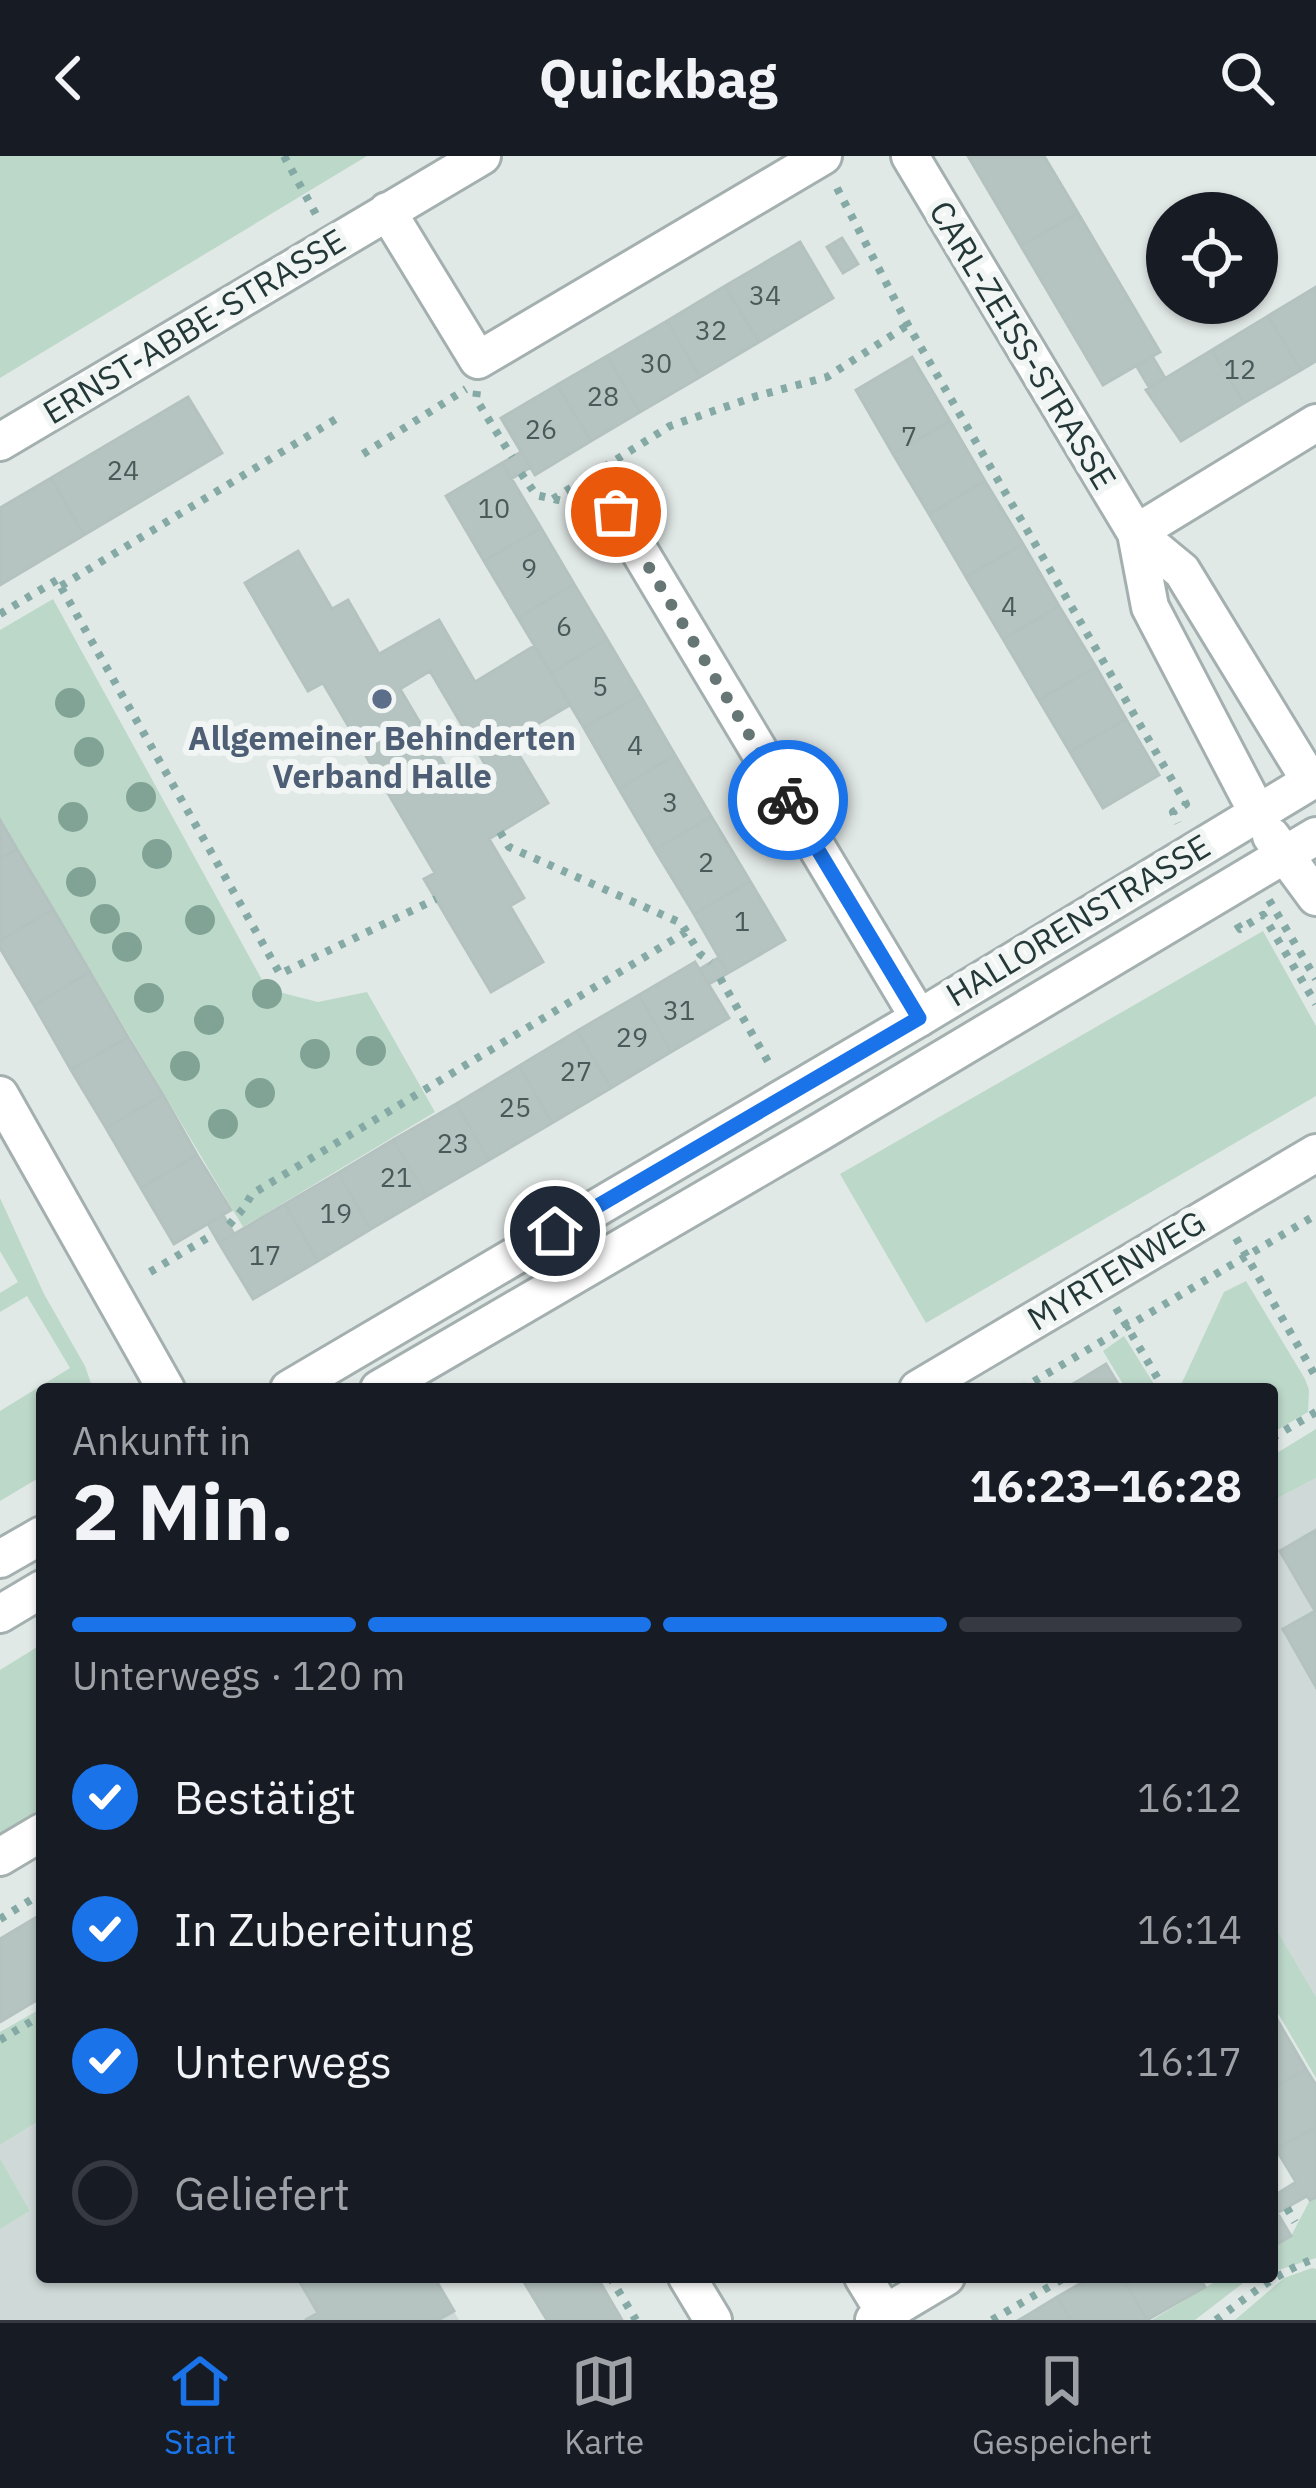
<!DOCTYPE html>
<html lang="de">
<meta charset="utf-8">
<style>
body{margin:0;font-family:"IBM Plex Sans",sans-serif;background:#20242c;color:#f1f3f6;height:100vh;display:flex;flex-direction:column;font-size:45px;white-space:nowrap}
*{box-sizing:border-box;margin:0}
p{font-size:39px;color:#9ea1a6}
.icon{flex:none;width:66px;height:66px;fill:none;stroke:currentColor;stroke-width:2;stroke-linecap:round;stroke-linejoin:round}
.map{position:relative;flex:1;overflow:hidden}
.sheet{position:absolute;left:36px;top:1227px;width:1242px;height:900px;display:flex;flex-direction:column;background:#171b24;border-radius:12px;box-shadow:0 3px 9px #0004}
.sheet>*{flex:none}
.controls{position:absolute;left:1146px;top:36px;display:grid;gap:24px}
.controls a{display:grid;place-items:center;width:132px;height:132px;border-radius:50%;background:#171b24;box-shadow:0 3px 9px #0004;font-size:60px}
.pin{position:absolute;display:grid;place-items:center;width:102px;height:102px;color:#fff;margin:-51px;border:6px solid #fff;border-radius:50%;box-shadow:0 3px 12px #0007}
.courier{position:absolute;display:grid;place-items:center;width:120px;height:120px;margin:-60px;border:9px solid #1a73e8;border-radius:50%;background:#fff;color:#222;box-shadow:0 3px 15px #0007}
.summary em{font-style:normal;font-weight:700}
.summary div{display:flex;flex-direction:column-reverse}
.summary{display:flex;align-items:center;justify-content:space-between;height:204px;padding:0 36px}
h1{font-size:78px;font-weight:700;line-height:90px}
.bar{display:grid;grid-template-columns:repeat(4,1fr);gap:18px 12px;align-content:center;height:144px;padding:0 36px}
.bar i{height:15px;border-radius:9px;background:#363941}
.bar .selected{background:#1a73e8}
.bar p{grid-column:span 4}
ol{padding:0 36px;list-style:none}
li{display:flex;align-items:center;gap:36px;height:132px}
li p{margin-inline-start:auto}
li .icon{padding:12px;border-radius:50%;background:#1a73e8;color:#fff;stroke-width:4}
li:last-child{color:#9ea1a6}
li i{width:66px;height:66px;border:6px solid #363941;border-radius:50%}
header{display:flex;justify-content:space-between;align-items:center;height:156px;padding:0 36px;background:#171b24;font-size:54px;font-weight:700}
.tab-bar{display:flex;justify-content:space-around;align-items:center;height:168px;border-top:3px solid #363941;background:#171b24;font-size:33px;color:#9ea1a6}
.tab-bar a{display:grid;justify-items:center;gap:6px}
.tab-bar .selected{color:#1a73e8}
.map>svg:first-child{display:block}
</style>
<header><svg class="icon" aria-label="back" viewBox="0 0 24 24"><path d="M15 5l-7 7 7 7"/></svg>Quickbag<svg class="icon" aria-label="search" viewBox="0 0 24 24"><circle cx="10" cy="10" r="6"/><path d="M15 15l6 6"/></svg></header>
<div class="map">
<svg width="1316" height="2164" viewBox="0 0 1316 2164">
<rect width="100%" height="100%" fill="#e1e9e7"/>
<!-- built -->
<path fill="#cfd9d7" d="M1316 1322V1841L1272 1766V1345Z
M42 1963V2121H434L459 2164H0V2073L30 2055 0 2002V1989Z"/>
<!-- green -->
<path fill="#bcd8c9" d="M0 0H367L0 222Z
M53 443 267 833 318 846 367 836 435 956 243 1071 0 662V474Z
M1263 775 1316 870V940L926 1167 840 1018Z
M0 1042 44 1138 85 1210 93 1233H42V1320L0 1345V1255L70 1212 27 1140 0 1156V1137L18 1126 0 1095Z
M1246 1125 1305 1223 1309 1234 1308 1256 1272 1277V1233H1179L1224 1136Z
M1124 1180 1157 1233H1126L1103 1195Z
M1316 1273V1322L1272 1345V1300Z
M42 1488V1660L0 1685V1514Z
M1272 1766 1316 1841V1922L1272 1847Z
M42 1852V1963L0 1989V1876Z
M0 2002 30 2055 0 2073Z
M1316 2042V2102L1272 2116V2091L1291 2080 1310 2044Z
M1312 2112 1316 2113V2164H1235L1284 2122Z
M1223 2121H1256L1247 2124 1195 2164H1152Z"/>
<!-- building -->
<path fill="#b6c4c1" stroke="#b4c2bf" stroke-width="3" fill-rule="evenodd" d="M968 0H1044L1078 57 1021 90Z
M1078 57 1160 196 1103 229 1021 90Z
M842 82 858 108 843 117 827 91Z
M800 86 833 142 759 186 725 130Z
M725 130 759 186 700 221 667 165Z
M1316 131V205L1301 214 1268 160Z
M1268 160 1301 214 1244 247 1212 194Z
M667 165 700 221 640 256 607 200Z
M1212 194 1244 247 1181 285 1146 234Z
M607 200 640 256 591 285 557 229Z
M1152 200 1165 222 1149 231 1136 209Z
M912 201 950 265 893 298 856 234Z
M557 229 591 285 535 319 501 262Z
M188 241 222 297 84 379 51 322Z
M950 265 985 325 929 358 893 298Z
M521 296 531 311 511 323 502 307Z
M502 307 541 372 484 405 446 340Z
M51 322 84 379 0 429V352Z
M985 325 1023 388 966 421 929 358Z
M541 372 574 428 518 462 484 405Z
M1023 388 1059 450 1003 483 966 421Z
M298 395 332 453 348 444 379 498 439 464 475 526 534 490 570 549 510 584 548 647 489 683 524 742 510 750 543 806 491 836 424 723 435 717 323 527 308 535 245 427ZM430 515 492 620 462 638 400 533Z
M574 428 607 483 551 517 518 462Z
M1059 450 1096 511 1039 544 1003 483Z
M607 483 640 539 584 572 551 517Z
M1096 511 1126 563 1070 596 1039 544Z
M640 539 675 599 619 633 584 572Z
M1126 563 1159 619 1103 652 1070 596Z
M675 599 711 660 655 694 619 633Z
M711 660 750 725 694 758 655 694Z
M0 664 17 693 0 703Z
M17 693 53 753 0 785V703Z
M750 725 785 784 728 817 694 758Z
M53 753 90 816 34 849 0 792V785Z
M718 802 728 817 709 828 700 813Z
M695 806 729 862 671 896 639 839Z
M90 816 128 881 71 914 34 849Z
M639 839 671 896 611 932 577 875Z
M577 875 611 932 552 967 519 910Z
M128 881 163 939 106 972 71 914Z
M519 910 552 967 489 1004 456 948Z
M163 939 197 999 141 1032 106 972Z
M456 948 489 1004 427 1040 393 984Z
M393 984 427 1040 371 1073 338 1017Z
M197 999 231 1054 174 1088 141 1032Z
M338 1017 371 1073 318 1105 285 1048Z
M285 1048 318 1105 253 1143 219 1087Z
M223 1059 234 1078 219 1087 208 1068Z
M1106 1208 1121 1233H1064L1078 1225Z
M1316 1374V1531L1283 1473 1315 1455 1280 1395Z
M42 1758V1841L0 1866V1783Z
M1272 1855 1306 1913 1272 1933Z
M1306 1913 1316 1929V1971L1276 1993 1272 1985V1933Z
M1316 1971V2041L1310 2044 1307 2040 1277 2057 1272 2048V2041L1296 2026 1276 1993Z
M1272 2048 1291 2080 1272 2091Z
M297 2121H434L454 2155 438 2164H305L318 2157Z
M521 2121H597L622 2164H547Z
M1092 2121H1122L1147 2164H1071L1057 2141Z
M1122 2121H1199L1205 2131 1147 2164Z
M1057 2141 1071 2164H1019L1031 2157Z"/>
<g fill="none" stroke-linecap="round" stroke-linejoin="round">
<defs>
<path id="minor" d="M910 0 1136 377 1182 415 1310 625
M387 55 478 204 823 0
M0 286 482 0
M616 356 919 862
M1136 377 1150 451 1257 656
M1136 377 1316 267
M0 939 166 1233
M918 1233 1316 997
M0 1701 42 1676
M687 2121 713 2164
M863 2121 885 2157
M874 2164 946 2121"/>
<path id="tertiary" d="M1271 680 1316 741
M289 1233 919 862 1316 622
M379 1233 820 976 1316 680
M0 1403 42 1379
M0 1458 42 1433"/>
</defs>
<!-- minor casing -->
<use href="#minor" stroke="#a4b0af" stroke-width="42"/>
<!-- tertiary casing -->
<use href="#tertiary" stroke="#a4b0af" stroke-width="42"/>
<!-- path -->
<path stroke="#85a9a5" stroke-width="8" stroke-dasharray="6 9" stroke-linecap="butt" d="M284 0 318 62
M837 32 908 169 1186 648 1173 656 1178 667
M477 235 476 243 512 301
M363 298 466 233
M521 317 536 339 585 350
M553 343 670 270 757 240 827 221 908 169
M61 430 341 260
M0 458 57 424 280 818 436 743
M500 676 509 691 681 767 700 798 711 806
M1269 744 1316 823
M1237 768 1240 773 1263 759 1316 848
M720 822 770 909
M229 1069 243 1053 252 1038 686 776
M1236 1082 1316 1221
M150 1116 214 1078
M1116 1152 1164 1233
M1021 1233 1316 1059
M1272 1282 1316 1256
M0 1763 42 1737
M0 1884 42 1859
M1272 2026 1278 2037
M1287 2052 1295 2066
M610 2121 636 2164
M992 2164 1066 2121
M1216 2164C1248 2140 1278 2116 1316 2102"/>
<!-- minor -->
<use href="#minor" stroke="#fff" stroke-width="36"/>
<!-- tertiary -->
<use href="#tertiary" stroke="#fff" stroke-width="36"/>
</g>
<!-- trees -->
<g fill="#81a396">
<circle cx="70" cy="547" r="15"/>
<circle cx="89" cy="596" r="15"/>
<circle cx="141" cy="641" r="15"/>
<circle cx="73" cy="661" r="15"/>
<circle cx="157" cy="698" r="15"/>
<circle cx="81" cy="726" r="15"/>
<circle cx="105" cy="763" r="15"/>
<circle cx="200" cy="764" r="15"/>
<circle cx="127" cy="791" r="15"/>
<circle cx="267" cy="838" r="15"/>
<circle cx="149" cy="842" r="15"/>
<circle cx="209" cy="864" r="15"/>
<circle cx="371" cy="895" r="15"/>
<circle cx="315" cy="898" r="15"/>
<circle cx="185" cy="910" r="15"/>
<circle cx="260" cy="937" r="15"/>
<circle cx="223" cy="968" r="15"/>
</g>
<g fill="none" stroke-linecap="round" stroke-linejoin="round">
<!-- done -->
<path stroke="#667675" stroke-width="12" stroke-dasharray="0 21.6" d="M616 356 788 644"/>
<!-- route -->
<path stroke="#1a73e8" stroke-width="15" d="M555 1075 919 862 788 644"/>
</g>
<!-- markers -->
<circle fill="#5c6f8a" stroke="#f1f6f5" stroke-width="4.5" cx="382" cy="543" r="12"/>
<g text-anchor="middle" stroke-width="12" stroke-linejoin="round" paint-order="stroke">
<!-- number labels -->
<g font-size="27" fill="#485b5a">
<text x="765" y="149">34</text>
<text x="711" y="184">32</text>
<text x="656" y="217">30</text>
<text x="1240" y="223">12</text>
<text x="603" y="250">28</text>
<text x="541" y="283">26</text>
<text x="909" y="290">7</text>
<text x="123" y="324">24</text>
<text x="494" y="362">10</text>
<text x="529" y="422">9</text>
<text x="1009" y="460">4</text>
<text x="564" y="480">6</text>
<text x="600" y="540">5</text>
<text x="635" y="599">4</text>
<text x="670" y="656">3</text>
<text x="706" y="716">2</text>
<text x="742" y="775">1</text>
<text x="679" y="864">31</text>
<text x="632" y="891">29</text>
<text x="576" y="925">27</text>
<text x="515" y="961">25</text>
<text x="453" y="997">23</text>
<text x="396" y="1031">21</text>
<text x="336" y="1067">19</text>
<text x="265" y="1109">17</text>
</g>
<!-- street labels -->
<g font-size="33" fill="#233837" stroke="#f1f6f5">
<text transform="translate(194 170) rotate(-31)" y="12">ERNST-ABBE-STRASSE</text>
<text transform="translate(1023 189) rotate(59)" y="12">CARL-ZEISS-STRASSE</text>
<text transform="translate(1078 764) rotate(-31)" y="12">HALLORENSTRASSE</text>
<text transform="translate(1116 1114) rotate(-31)" y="12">MYRTENWEG</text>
</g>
<!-- service labels -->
<g font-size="33" font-weight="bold" fill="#4e5e75" stroke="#f1f6f5">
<text x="382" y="594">Allgemeiner Behinderten<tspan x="382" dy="38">Verband Halle</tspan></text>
</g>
</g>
</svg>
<div class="controls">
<a><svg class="icon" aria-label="locate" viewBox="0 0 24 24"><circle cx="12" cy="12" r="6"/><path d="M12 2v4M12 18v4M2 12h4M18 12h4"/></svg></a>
</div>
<div class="pin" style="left:616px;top:356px;background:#ea580c"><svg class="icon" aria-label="bag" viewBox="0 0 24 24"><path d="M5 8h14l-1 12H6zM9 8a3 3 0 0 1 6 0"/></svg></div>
<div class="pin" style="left:555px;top:1075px;background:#1f2937"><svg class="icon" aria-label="home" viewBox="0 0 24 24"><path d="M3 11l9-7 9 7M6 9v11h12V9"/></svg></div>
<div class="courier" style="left:788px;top:644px"><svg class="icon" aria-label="bike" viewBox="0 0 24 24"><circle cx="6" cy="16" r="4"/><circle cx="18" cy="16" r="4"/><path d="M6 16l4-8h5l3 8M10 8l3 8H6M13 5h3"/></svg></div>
<section class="sheet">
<div class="summary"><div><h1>2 Min.</h1><p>Ankunft in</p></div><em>16:23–16:28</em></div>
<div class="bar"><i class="selected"></i><i class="selected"></i><i class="selected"></i><i></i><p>Unterwegs · 120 m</p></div>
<ol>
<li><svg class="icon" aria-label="check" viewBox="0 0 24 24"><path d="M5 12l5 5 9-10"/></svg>Bestätigt<p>16:12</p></li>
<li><svg class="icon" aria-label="check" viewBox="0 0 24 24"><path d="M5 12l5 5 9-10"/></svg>In Zubereitung<p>16:14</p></li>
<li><svg class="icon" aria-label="check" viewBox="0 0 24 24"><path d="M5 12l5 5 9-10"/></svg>Unterwegs<p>16:17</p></li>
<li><i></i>Geliefert</li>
</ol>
</section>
</div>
<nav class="tab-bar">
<a class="selected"><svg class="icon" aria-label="home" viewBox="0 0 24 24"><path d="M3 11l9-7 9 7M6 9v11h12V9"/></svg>Start</a>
<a><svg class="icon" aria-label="map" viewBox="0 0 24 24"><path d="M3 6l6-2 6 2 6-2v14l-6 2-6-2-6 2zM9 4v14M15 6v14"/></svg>Karte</a>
<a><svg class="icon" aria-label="saved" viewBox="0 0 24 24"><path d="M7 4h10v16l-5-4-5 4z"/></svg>Gespeichert</a>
</nav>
